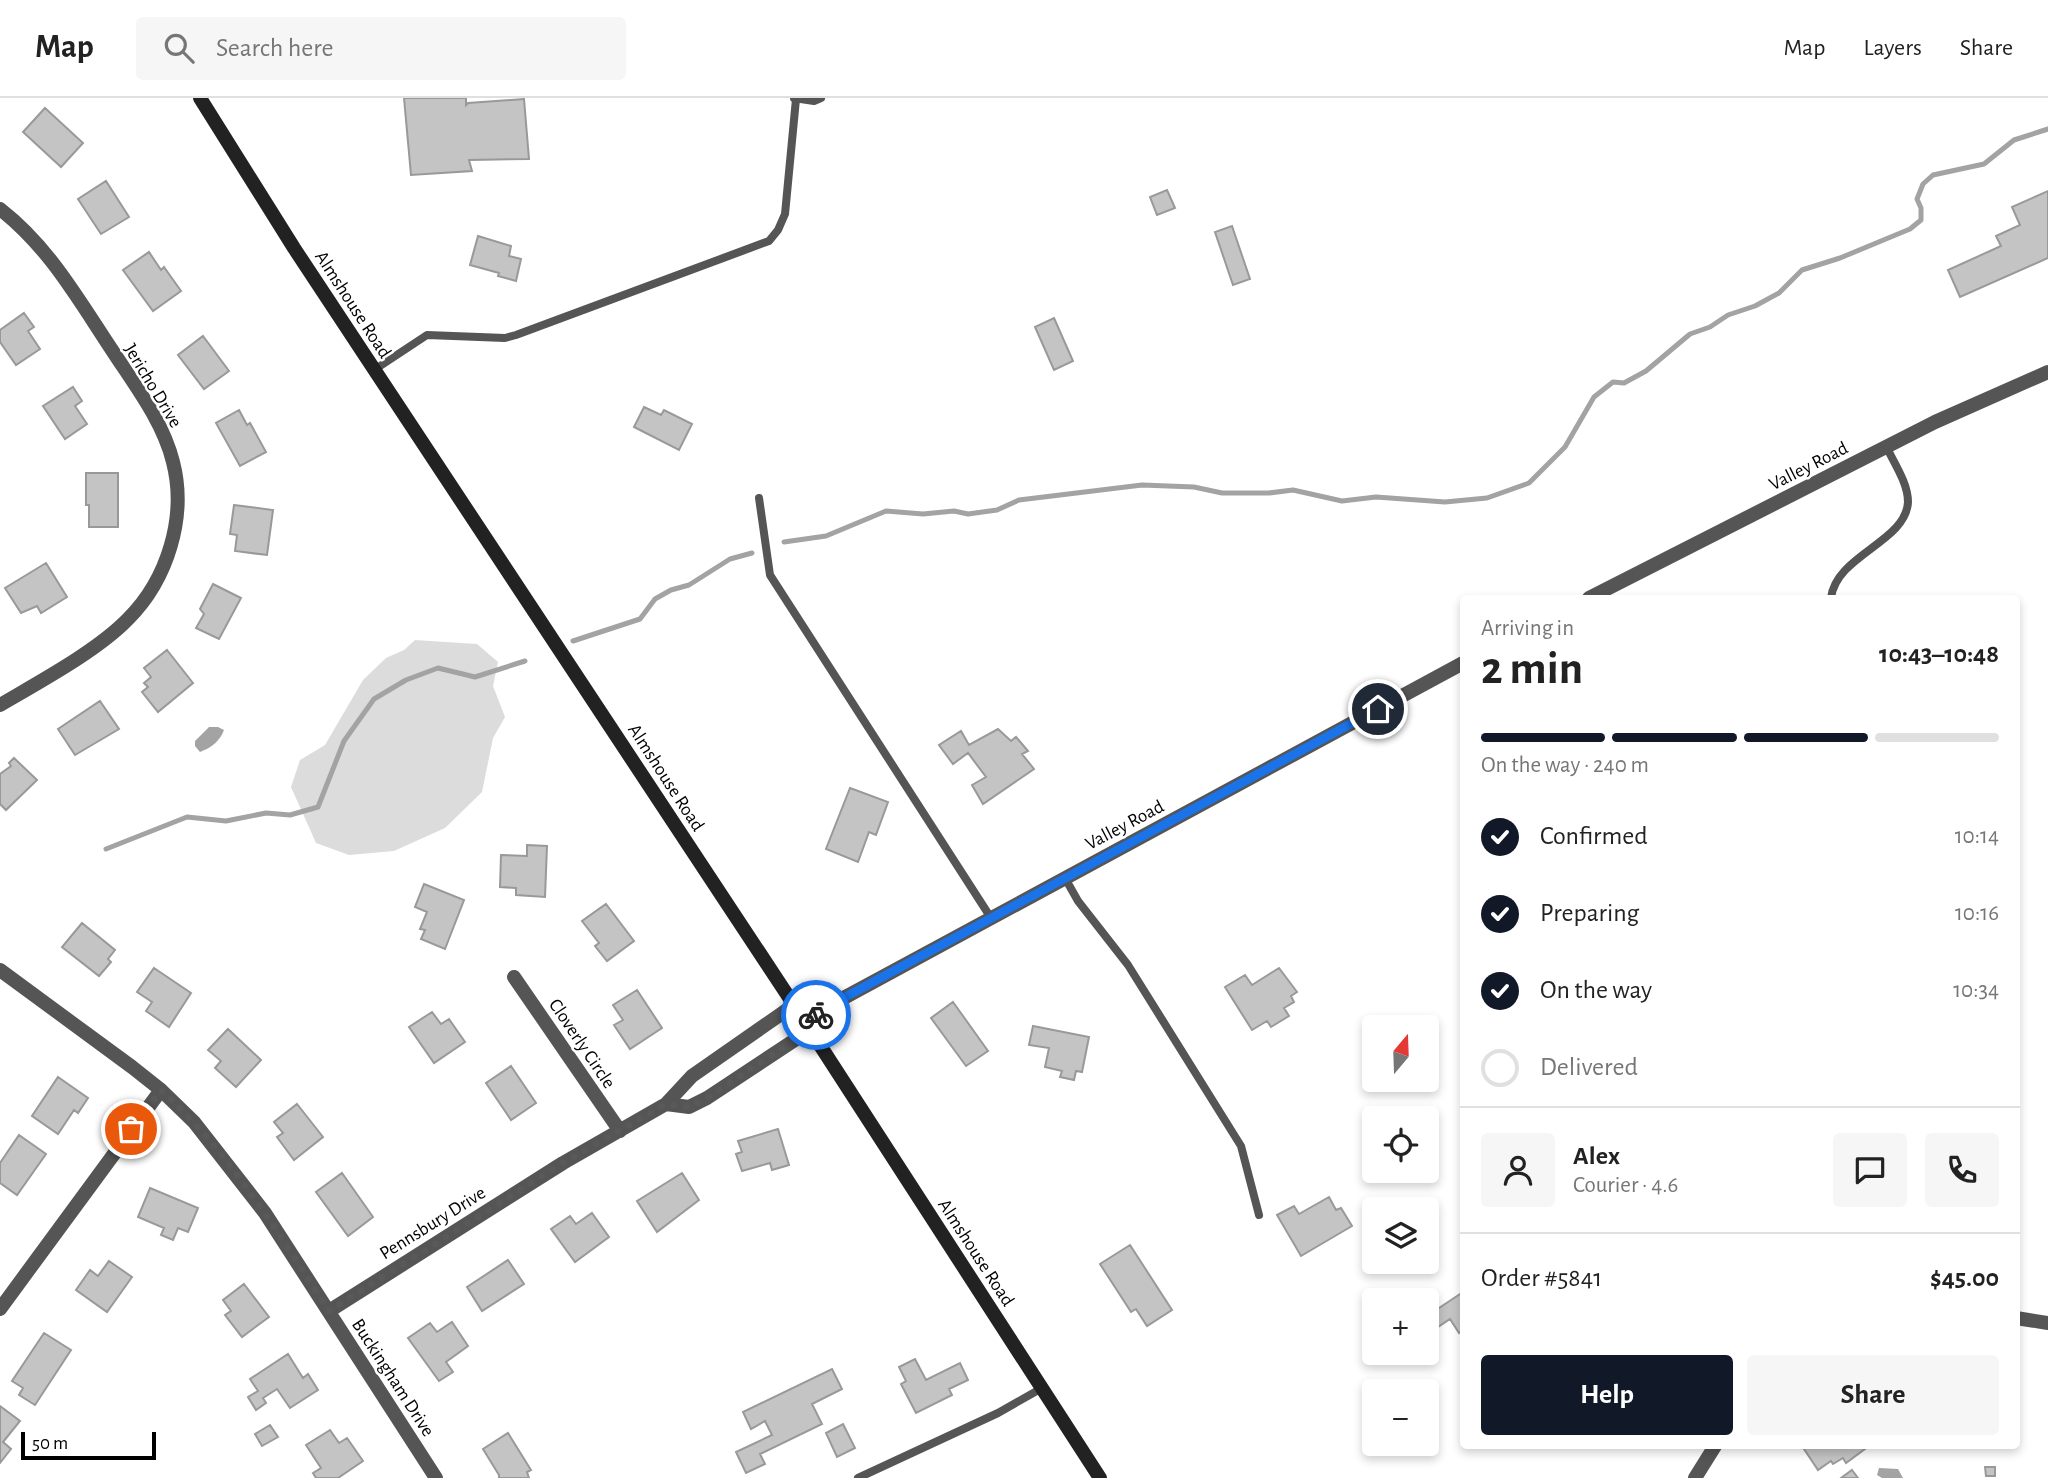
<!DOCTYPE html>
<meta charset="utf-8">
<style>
body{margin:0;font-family:"Alegreya Sans",sans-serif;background:#f6f6f6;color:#222;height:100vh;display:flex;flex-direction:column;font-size:26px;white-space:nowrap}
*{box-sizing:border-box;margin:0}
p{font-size:23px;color:#767676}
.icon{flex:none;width:38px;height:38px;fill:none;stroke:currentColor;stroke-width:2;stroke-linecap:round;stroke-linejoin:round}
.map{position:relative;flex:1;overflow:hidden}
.sheet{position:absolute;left:1460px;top:497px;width:560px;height:854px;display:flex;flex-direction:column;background:#fff;border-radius:7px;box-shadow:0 4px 10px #0003}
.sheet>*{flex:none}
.needle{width:46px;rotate:19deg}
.controls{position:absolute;left:1362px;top:917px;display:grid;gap:14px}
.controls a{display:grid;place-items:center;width:77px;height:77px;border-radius:7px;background:#fff;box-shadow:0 4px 10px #0003;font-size:35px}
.scale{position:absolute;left:21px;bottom:18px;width:135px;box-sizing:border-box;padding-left:7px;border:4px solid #000;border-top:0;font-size:19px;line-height:24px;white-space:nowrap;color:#000;-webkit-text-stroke:5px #fff;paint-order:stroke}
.pin{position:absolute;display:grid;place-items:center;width:60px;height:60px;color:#fff;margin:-30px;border:4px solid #fff;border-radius:50%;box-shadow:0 2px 7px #0007}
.courier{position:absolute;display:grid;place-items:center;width:70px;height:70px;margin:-35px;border:5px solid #1a73e8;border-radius:50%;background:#fff;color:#222;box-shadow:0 2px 9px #0007}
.summary em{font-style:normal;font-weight:600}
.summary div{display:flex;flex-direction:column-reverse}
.summary{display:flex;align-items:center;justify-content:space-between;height:119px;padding:0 21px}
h1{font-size:46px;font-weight:600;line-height:52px}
.bar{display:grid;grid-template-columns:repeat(4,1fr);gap:10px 7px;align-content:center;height:84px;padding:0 21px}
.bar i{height:9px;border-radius:5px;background:#e0e0e0}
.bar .selected{background:#111827}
.bar p{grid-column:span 4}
.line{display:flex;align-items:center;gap:18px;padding:0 21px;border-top:2px solid #e0e0e0}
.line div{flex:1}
.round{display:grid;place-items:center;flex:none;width:74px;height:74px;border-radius:7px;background:#f6f6f6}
ol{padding:0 21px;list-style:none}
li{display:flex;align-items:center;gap:21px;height:77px}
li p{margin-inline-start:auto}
li .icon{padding:7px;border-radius:50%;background:#111827;color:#fff;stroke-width:4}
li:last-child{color:#767676}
li i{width:38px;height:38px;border:4px solid #e0e0e0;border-radius:50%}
.cta{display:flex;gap:14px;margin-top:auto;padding:14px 21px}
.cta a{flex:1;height:80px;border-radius:7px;background:#111827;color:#fff;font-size:28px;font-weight:600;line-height:80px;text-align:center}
.cta a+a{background:#f6f6f6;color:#222}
header{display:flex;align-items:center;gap:42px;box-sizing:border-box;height:98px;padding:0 35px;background:#fff;border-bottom:2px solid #e0e0e0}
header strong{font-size:33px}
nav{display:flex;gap:38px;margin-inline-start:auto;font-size:24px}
.search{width:490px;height:63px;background:#f6f6f6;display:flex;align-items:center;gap:18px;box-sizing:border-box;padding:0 24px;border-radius:7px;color:#767676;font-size:26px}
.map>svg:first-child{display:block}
</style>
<header>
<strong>Map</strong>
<div class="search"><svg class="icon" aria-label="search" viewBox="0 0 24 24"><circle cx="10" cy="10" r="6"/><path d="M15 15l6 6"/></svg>Search here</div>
<nav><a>Map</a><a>Layers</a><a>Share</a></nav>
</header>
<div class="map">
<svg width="2048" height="1380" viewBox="0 0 2048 1380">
<rect width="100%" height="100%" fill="#fff"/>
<!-- green -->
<path fill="#dcdcdc" d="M415 542 477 546 498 564 493 588 505 619 493 640 482 694 445 730 394 753 349 757 316 745 291 689 300 662 325 647 363 582 386 560 404 552Z"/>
<!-- water -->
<path fill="#a3a3a3" d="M209 629H218L224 632C220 643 211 650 200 654L195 648V643Z
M1879 1370 1898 1371 1903 1380H1882L1877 1377Z"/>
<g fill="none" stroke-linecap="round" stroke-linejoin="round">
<!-- stream -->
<path stroke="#a3a3a3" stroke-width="5" d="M784 444 826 438 886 413 923 416 954 413 968 416 997 412 1019 402 1142 387 1194 389 1222 395H1269L1293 392 1342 403 1376 399 1445 404 1487 400 1529 385 1565 349 1594 299 1613 284 1624 285 1646 273 1690 236 1710 229 1728 217 1755 208 1779 195 1802 172 1840 160 1910 131 1921 122V110L1917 101 1923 86 1933 77 1984 66 2014 42 2048 31
M573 543 640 521 655 501 671 492 689 487 730 461 752 455
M106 751 187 719 226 723 266 715 290 717 318 709 344 643 374 601 406 582 438 570 475 579 525 563"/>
</g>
<!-- building -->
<path fill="#c4c4c4" stroke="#999" stroke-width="2" d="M404 0H466V7L468 5 524 1 529 61 469 62 472 73 411 77Z
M45 10 83 45 61 69 23 34Z
M106 83 129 119 101 136 78 101Z
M1167 92 1175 110 1157 117 1150 99Z
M2048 93V160L1960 199 1948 172 2001 148 1996 138 2020 127 2012 109Z
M1232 128 1250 181 1233 187 1215 134Z
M478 138 511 148 509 158 521 161 516 183 498 178 499 175 470 167Z
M149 154 161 172 164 169 181 193 153 213 123 172Z
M24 215 34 229 28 233 40 251 16 267 0 244V232Z
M1054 220 1073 263 1054 272 1035 229Z
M203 238 229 273 204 291 178 257Z
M73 289 82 303 75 308 87 326 65 341 43 308Z
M644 309 661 317 664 312 692 326 679 352 634 329Z
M239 312 247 327 250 325 266 354 240 368 216 325Z
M86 375H118V429H89V407H86Z
M234 407 273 412 267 457 235 453 237 437 230 436Z
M46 465 67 499 41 515 37 508 21 515 5 490Z
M213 486 241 500 219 541 196 530 204 516 200 511Z
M167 552 193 585 158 614 142 594 148 589 144 585 151 579 144 570Z
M100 603 119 631 75 657 58 631Z
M998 631 1011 643 1016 639 1028 653 1022 656 1034 671 983 706 972 687 986 679 968 655 953 666 939 647 961 633 969 647Z
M14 660 37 682 6 712 0 706V676L11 668 9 665Z
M850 690 888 704 876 737 869 734 858 764 826 751Z
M527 747 547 748 545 799 516 797V790L500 789 501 757 527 758Z
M424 786 464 802 445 851 421 841 425 832 420 831 427 814 415 809Z
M606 806 634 843 607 863 595 848 599 845 582 823Z
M82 825 115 852 108 861 111 864 99 878 62 849Z
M154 870 191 895 169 929 146 913 152 904 137 894Z
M1279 870 1297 894 1291 898 1294 904 1284 910 1289 918 1271 929 1267 923 1252 932 1225 889 1245 877 1252 887Z
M637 892 662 930 630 951 614 927 623 922 613 907Z
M953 904 988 953 966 968 931 920Z
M432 914 441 926 449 921 465 944 434 965 409 929Z
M1033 928 1089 939 1082 974 1076 973 1074 982 1060 979 1062 973 1045 969 1049 950 1029 947Z
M228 931 261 962 236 989 215 970 221 963 208 952Z
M511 968 536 1005 511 1022 486 985Z
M58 979 88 1000 78 1015 74 1012 58 1036 32 1018Z
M297 1006 323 1039 294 1062 277 1039 283 1035 274 1024Z
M778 1031 789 1067 772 1072 770 1065 742 1073 736 1056 742 1054 738 1043Z
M19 1037 46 1056 17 1097 0 1085V1065Z
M342 1075 373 1119 348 1138 316 1094Z
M682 1075 699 1102 657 1134 637 1103Z
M150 1090 198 1110 188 1134 178 1130 173 1142 161 1137 164 1130 138 1119Z
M1329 1099 1336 1112 1341 1110 1352 1128 1301 1158 1277 1117 1294 1108 1299 1116Z
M592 1115 609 1139 575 1164 551 1131 570 1118 576 1126Z
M1130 1147 1172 1212 1147 1228 1136 1211 1131 1214 1100 1166Z
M508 1162 524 1186 482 1213 467 1189Z
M109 1163 132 1179 107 1214 76 1192 90 1172 98 1178Z
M244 1186 269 1219 242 1239 225 1217 231 1213 223 1202Z
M1463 1194V1232L1459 1235 1450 1221 1438 1229 1430 1216Z
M452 1224 468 1248 446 1264 453 1274 439 1283 408 1240 430 1225 437 1234Z
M44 1235 71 1252 35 1307 19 1297 23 1290 12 1283Z
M288 1256 303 1280 308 1276 318 1292 290 1310 277 1291 263 1300 266 1305 256 1312 248 1299 258 1293 250 1281Z
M915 1261 926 1282 960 1265 968 1282 949 1291 952 1297 916 1315 901 1286 906 1283 899 1269Z
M832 1271 842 1291 812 1306 822 1326 760 1356 765 1366 746 1375 736 1354 772 1337 765 1323 751 1331 743 1314Z
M0 1308 20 1323 3 1344 11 1351 0 1365Z
M843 1326 855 1350 837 1359 826 1335Z
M270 1327 278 1339 262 1348 255 1336Z
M330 1332 339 1345 347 1340 363 1363 338 1380H316L313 1375 321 1370 306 1347Z
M508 1335 531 1372 527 1374 529 1380H499V1377L483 1351Z
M1802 1348H1869L1846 1365 1843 1360 1833 1366 1831 1363 1818 1372Z
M1985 1369H1995V1378H1986Z
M1852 1372 1858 1380H1841Z"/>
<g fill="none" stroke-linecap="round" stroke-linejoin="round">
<!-- service -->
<path stroke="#555" stroke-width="8" d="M794 0 814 3 821 0
M374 272 427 237 505 240 516 237 769 143 778 132 785 116 796 1
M759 400 770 477 991 820
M1831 500C1836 457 1906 444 1908 404 1908 385 1894 365 1886 348
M1065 780 1078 803 1128 867 1241 1048 1259 1117
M858 1380 998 1315 1042 1290"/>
<!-- minor -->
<path stroke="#555" stroke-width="14" d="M0 111C49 149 78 201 112 252 134 286 163 323 173 364 187 418 168 481 128 521 97 553 39 584 0 607
M1589 500 1935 324 2048 274
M0 872 132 969 161 992 194 1024 265 1115 436 1380
M514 879 620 1033
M805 925 838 903 1463 565
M666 1006 689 1009 707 1000 810 932
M0 1211 161 992
M329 1213 563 1065 666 1006 692 978 794 907
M2016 1220 2048 1225
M1695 1380 1715 1348"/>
<!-- secondary -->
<path stroke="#222" stroke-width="14" d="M200 0 294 150 794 907 1100 1380"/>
</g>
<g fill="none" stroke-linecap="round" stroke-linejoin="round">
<!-- done -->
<path stroke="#595959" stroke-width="7" stroke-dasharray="0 12.6" d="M131 1031 161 992C229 1054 279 1136 329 1213L563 1065 666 1006 689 1009 707 1000 810 932 805 925 816 917"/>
<!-- route -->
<path stroke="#1a73e8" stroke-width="9" d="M816 917 838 903 1378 611"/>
</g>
<g text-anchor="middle" stroke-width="5" stroke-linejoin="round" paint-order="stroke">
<!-- street labels -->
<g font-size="19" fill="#000" stroke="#fff">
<text transform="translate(354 206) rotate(57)" y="7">Almshouse Road</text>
<text transform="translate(154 287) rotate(59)" y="7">Jericho Drive</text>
<text transform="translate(1808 367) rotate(-27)" y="7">Valley Road</text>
<text transform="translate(667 679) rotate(57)" y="7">Almshouse Road</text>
<text transform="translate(1124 726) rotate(-28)" y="7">Valley Road</text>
<text transform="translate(583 945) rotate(56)" y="7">Cloverly Circle</text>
<text transform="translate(432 1124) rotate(-32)" y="7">Pennsbury Drive</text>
<text transform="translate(977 1154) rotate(57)" y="7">Almshouse Road</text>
<text transform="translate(394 1279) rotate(57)" y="7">Buckingham Drive</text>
</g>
</g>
</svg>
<div class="controls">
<a><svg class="needle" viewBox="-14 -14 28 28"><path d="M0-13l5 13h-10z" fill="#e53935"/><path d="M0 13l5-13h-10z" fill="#767676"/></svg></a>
<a><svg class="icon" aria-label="locate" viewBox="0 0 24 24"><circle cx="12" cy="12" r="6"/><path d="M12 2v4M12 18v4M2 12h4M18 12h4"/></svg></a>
<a><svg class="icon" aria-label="layers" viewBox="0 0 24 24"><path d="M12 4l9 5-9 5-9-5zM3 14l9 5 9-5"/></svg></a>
<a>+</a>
<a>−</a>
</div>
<div class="scale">50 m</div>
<div class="pin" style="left:131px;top:1031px;background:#ea580c"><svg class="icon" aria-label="bag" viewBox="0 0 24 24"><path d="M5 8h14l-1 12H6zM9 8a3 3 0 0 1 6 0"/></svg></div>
<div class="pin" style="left:1378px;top:611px;background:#1f2937"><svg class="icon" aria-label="home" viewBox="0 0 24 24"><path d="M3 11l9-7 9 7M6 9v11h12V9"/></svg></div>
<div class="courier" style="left:816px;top:917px"><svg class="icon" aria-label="bike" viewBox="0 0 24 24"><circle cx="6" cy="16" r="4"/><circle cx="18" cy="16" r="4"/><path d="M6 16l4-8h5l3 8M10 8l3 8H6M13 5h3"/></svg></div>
<section class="sheet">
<div class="summary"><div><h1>2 min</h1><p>Arriving in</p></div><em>10:43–10:48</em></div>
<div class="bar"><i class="selected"></i><i class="selected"></i><i class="selected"></i><i></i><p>On the way · 240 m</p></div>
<ol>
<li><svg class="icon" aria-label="check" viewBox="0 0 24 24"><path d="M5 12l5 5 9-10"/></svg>Confirmed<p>10:14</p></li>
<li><svg class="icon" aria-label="check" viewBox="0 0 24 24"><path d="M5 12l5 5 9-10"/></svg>Preparing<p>10:16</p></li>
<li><svg class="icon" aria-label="check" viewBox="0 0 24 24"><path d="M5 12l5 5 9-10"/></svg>On the way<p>10:34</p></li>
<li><i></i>Delivered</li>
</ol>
<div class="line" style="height:126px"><a class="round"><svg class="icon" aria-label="person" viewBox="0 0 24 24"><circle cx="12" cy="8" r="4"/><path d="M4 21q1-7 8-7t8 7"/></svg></a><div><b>Alex</b><p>Courier · 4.6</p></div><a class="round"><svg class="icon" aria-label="chat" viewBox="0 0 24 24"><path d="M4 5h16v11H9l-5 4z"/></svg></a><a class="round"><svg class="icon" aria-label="phone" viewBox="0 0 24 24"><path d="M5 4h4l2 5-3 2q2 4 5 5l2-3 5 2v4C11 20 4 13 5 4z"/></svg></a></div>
<div class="line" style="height:91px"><div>Order #5841</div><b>$45.00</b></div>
<div class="cta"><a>Help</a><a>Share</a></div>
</section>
</div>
